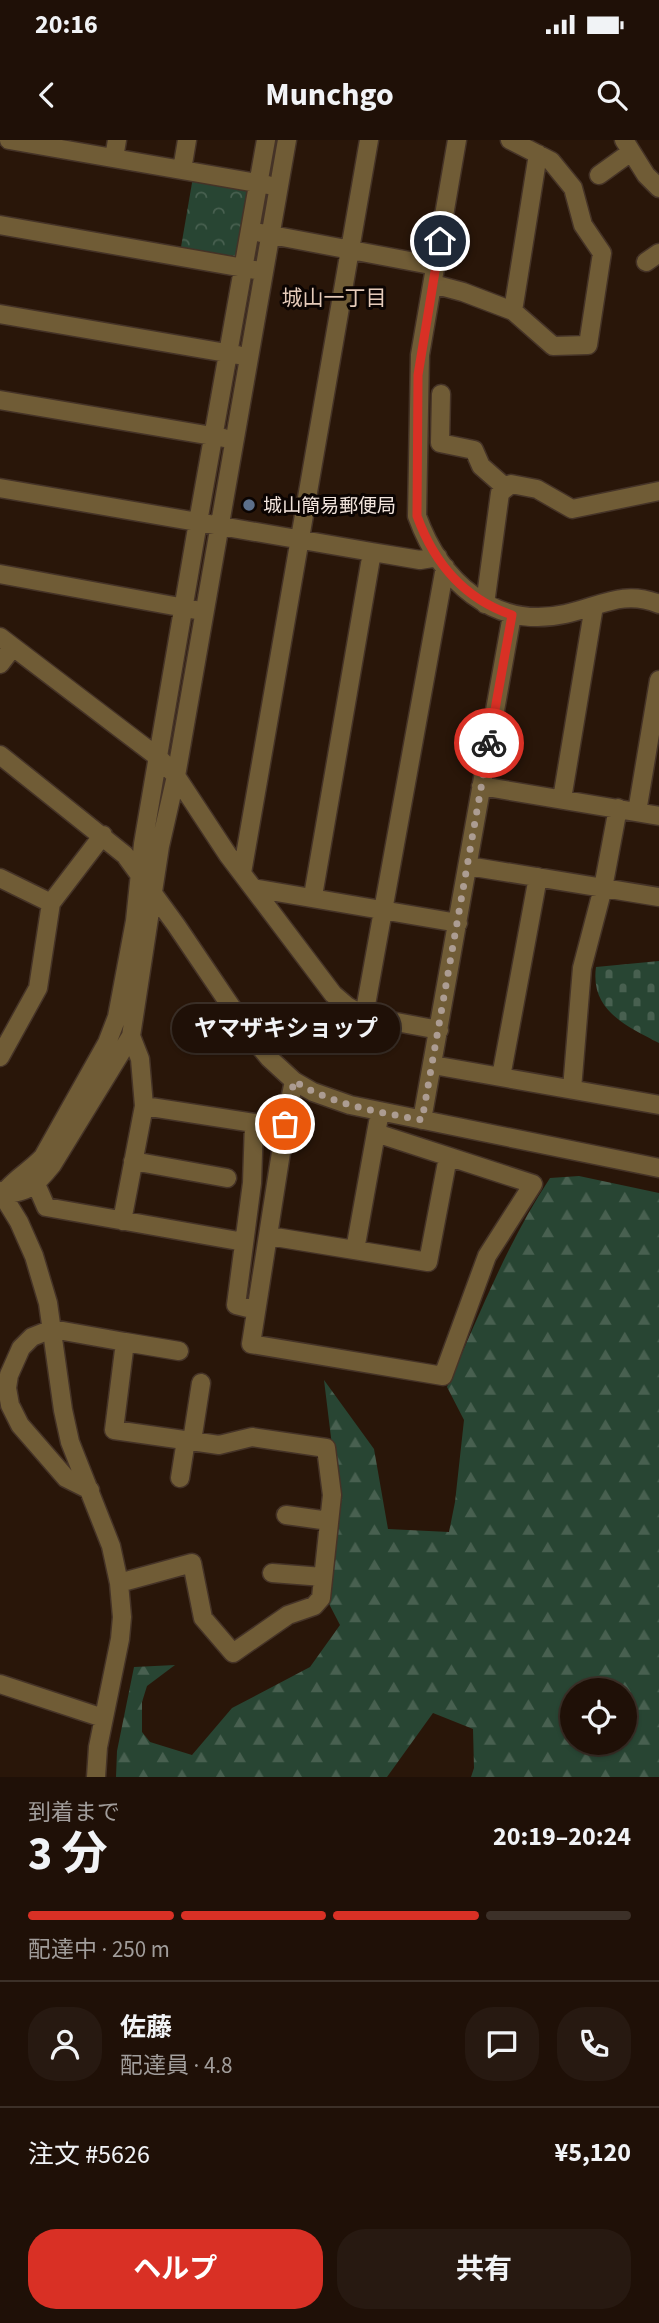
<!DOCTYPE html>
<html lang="ja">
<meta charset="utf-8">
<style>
body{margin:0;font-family:"Source Sans 3","Noto Sans JP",sans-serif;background:#271911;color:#f1f3f6;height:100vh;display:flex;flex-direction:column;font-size:26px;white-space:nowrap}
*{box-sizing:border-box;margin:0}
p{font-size:23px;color:#a19d9b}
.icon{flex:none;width:38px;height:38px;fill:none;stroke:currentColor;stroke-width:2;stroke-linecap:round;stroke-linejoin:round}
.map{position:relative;height:1637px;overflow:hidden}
.drawer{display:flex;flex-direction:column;background:#1f1007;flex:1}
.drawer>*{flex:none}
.tools{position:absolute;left:560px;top:1538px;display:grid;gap:14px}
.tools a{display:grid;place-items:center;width:77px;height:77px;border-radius:50%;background:#1f1007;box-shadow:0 2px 5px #0004,0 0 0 2px #3c3028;font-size:35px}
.pin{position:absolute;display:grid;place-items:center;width:60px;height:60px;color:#fff;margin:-30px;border:4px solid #fff;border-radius:50%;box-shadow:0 2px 7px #0007}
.courier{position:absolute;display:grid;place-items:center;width:70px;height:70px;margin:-35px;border:5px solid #d93025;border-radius:50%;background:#fff;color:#222;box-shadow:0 2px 9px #0007}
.bubble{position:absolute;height:49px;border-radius:24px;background:#1f1007;box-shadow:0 2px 5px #0004,0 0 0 2px #3c3028;font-size:23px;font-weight:700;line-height:49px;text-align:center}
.summary em{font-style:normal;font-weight:700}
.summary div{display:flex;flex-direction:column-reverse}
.summary{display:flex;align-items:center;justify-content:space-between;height:119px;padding:0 28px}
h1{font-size:46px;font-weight:700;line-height:52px}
.bar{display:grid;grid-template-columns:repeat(4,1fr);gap:10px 7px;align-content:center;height:84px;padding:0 28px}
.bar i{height:9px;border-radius:5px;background:#3c3028}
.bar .selected{background:#d93025}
.bar p{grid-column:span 4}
.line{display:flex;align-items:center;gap:18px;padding:0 28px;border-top:2px solid #3c3028}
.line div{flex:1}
.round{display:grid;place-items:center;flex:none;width:74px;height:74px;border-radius:28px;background:#271911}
.action{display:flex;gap:14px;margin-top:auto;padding:14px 28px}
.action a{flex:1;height:80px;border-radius:28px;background:#d93025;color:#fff;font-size:28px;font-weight:700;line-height:80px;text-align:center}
.action a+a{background:#271911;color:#f1f3f6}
.status{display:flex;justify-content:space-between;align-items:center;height:49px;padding:0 35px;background:#1f1007;direction:ltr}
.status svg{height:19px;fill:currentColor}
header{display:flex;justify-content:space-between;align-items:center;height:91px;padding:0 28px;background:#1f1007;font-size:32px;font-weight:700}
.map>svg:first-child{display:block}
</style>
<div class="status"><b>20:16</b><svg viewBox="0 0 49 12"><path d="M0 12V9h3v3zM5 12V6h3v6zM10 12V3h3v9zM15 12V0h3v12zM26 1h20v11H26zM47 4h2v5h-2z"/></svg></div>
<header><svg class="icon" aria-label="back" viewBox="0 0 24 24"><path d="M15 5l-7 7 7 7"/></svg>Munchgo<svg class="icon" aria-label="search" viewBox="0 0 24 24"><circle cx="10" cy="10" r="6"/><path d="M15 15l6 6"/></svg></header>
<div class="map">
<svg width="659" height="1637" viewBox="0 0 659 1637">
<defs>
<pattern id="forest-firs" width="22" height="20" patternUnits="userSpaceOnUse" patternTransform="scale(1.75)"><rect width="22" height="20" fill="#284533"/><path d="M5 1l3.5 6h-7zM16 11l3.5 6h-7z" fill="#486050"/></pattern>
<pattern id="cemetery-stones" width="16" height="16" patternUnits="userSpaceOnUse" patternTransform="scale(1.75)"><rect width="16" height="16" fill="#284533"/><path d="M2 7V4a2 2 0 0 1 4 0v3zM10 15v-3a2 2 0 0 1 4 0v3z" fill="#486050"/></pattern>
<pattern id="park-crowns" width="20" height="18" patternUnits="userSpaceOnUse" patternTransform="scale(1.75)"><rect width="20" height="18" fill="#284533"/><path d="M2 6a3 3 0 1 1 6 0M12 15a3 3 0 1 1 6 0" fill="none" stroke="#486050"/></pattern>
</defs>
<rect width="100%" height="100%" fill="#291609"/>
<!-- forest -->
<path fill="url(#forest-firs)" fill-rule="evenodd" d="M579 1036 659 1053V1637H471L474 1628 473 1589 433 1573 387 1637H116L117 1611 134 1527 175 1525 147 1546 142 1562V1592L150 1602 192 1615 232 1568 310 1527 340 1485 326 1458 338 1355 324 1240 374 1309 388 1389 449 1392 455 1362 464 1280 447 1247C479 1176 507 1103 550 1038ZM572 1550H625V1603H572Z"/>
<!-- cemetery -->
<path fill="url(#cemetery-stones)" d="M659 821V903C626 886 590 870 596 827Z"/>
<!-- park -->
<path fill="url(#park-crowns)" d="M193 37 251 48 239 117 181 107Z"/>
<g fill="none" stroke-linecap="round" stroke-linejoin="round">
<defs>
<path id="minor" d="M9 0 268 45
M457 0 420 215 417 376C440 440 493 490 565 474 599 467 623 449 659 464
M624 0 646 35 659 48
M114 18 117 0
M182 30 187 0
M599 35 631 12
M0 85 255 130
M261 93 436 126
M646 122 659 113
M433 144 463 152 513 171 553 206 588 205 602 113 583 85 573 48 551 21 510 0
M513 171 538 14
M0 174 238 215
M441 254 440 303 474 310 481 326 506 348
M0 260 224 298
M0 348 372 412 420 420 438 417
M0 434 196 470
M485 464 500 353 511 344 537 349 572 369 659 351
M0 497 159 618 176 636 228 715 333 854 347 866 364 876 439 890
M0 524 13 507
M0 615 125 715 176 785 249 893 269 918 294 941 313 952 350 965 659 1028
M481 646 659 676
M562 659 594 466
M637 672 659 540
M468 726 659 757
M242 733 369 0
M0 738 51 763
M253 748 458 783
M313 756 372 412
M364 876 445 427
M131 896 140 919 144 966 254 983 252 1043 236 1165 256 1170
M0 917 38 848 51 763 103 695
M433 925 659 965
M501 937 538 737
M294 941 287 974 251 1204 443 1236 487 1116 533 1044 376 993 380 972
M572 949 582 828 603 748 618 668
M422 980 512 475
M133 1021 227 1038
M36 1044 46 1067 244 1102
M0 1051 19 1082 34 1116 48 1163 63 1270 70 1302 111 1406 119 1443 122 1477 120 1499 98 1607 96 1637
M2 1055C29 1052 35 1046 52 1025L131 896 160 706 176 636 287 0
M2 1055C15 1038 29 1032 43 1017L107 903 117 877 135 781 143 704 198 382 266 0
M122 1081 144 966
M269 1096 428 1122 448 1017
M355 1110 376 993
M125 1202 179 1211
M192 1301 201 1243
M180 1338 186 1300
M90 1350 66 1338 20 1285 10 1265 7 1248 9 1235 21 1208 32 1197 52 1189 125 1202 114 1290 219 1305 252 1297 326 1308 332 1355 321 1458 314 1466 288 1475 233 1513 203 1478 192 1423 119 1443
M286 1375 329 1381
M272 1433 323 1437
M0 1544 103 1578"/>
</defs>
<!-- minor casing -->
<use href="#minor" stroke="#453327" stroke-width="21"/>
<!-- minor -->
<use href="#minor" stroke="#705c36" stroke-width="18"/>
</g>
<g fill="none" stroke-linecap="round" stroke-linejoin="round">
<!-- done -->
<path stroke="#ac9c92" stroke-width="7" stroke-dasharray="0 12.6" d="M285 984 294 941C333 965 378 972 422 980L489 603"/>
<!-- route -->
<path stroke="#d93025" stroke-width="9" d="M440 101 418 235 417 376C434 423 465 459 512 475L489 603"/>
</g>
<!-- markers -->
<circle fill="#5c6f8a" stroke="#0b0402" stroke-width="2.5" cx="249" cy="365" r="7"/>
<g text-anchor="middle" stroke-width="6" stroke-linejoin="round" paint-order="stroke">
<!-- poi labels -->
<g font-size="19" fill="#f2e4dc" stroke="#0b0402" text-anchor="start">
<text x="263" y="372">城山簡易郵便局</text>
</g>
<!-- neighbourhood labels -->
<g font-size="21" fill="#e5cbba" stroke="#0b0402">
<text x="334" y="165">城山一丁目</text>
</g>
</g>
</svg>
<div class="tools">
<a><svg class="icon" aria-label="locate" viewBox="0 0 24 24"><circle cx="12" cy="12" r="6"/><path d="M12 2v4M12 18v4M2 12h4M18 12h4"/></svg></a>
</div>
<div class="pin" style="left:285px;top:984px;background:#ea580c"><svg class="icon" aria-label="bag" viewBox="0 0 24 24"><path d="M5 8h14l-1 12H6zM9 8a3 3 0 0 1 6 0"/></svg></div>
<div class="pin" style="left:440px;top:101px;background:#1f2937"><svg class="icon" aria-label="home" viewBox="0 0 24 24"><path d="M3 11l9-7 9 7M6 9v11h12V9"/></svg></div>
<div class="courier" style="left:489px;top:603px"><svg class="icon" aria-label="bike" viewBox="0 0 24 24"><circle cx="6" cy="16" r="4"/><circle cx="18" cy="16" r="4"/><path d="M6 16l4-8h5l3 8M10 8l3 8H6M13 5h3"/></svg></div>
<div class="bubble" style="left:172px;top:864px;width:228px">ヤマザキショップ</div>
</div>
<section class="drawer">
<div class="summary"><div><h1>3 分</h1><p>到着まで</p></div><em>20:19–20:24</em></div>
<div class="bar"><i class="selected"></i><i class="selected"></i><i class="selected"></i><i></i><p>配達中 · 250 m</p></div>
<div class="line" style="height:126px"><a class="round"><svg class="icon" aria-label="person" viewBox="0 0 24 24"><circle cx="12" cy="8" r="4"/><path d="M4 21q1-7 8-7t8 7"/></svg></a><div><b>佐藤</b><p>配達員 · 4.8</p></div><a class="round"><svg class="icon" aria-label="chat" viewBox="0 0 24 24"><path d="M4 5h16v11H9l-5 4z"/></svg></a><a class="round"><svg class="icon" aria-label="phone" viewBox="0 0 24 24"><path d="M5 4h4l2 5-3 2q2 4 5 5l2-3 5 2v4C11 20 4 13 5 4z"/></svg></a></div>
<div class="line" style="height:91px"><div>注文 #5626</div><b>¥5,120</b></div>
<div class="action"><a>ヘルプ</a><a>共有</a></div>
</section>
